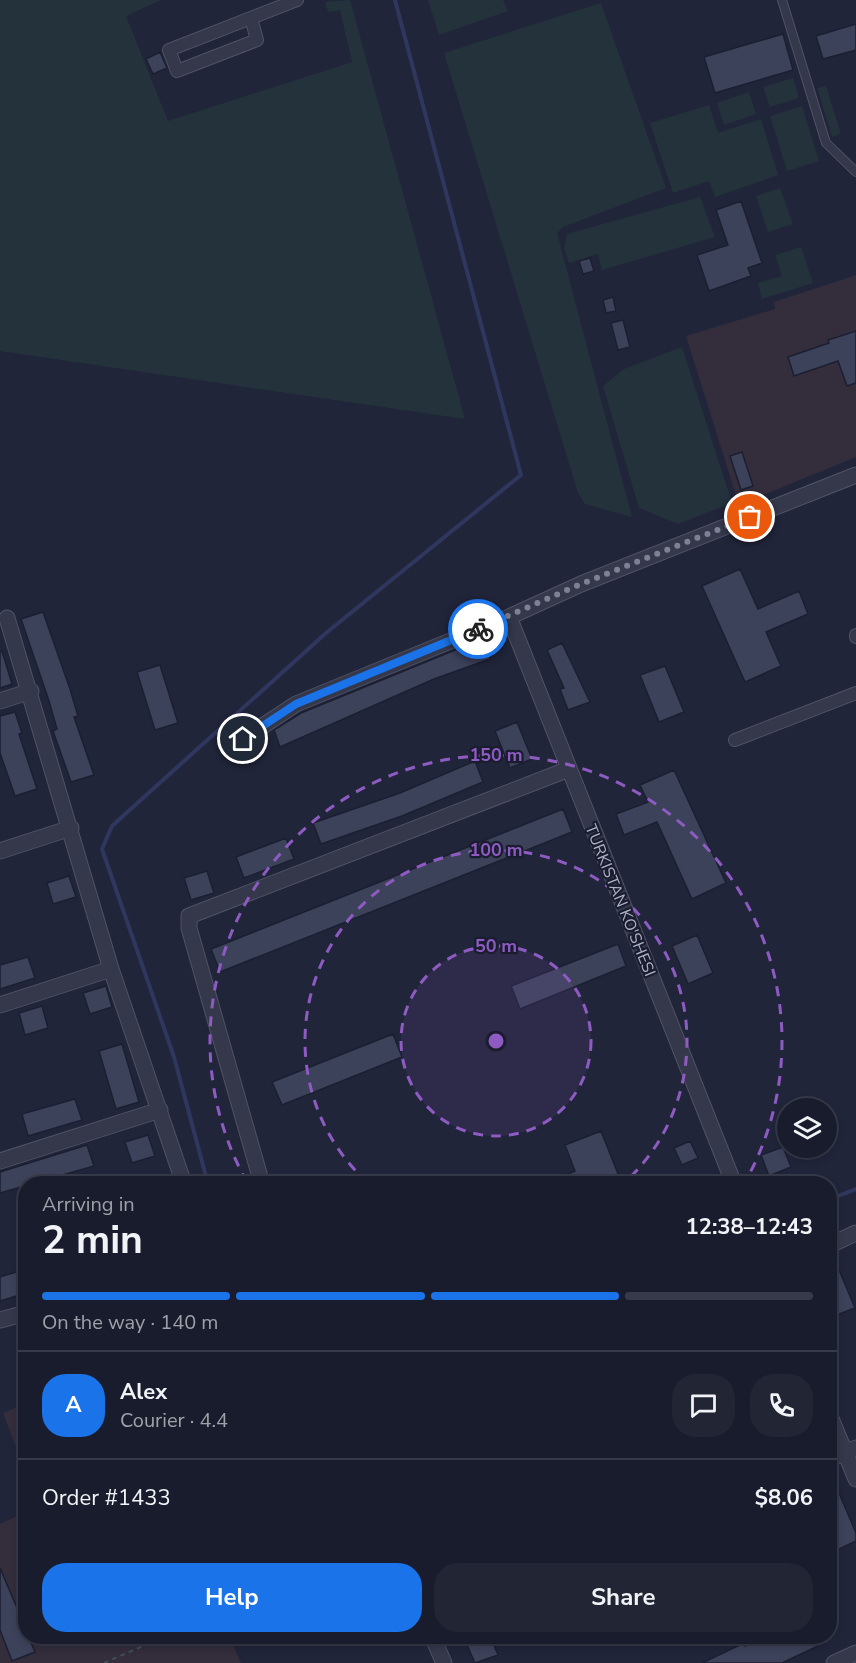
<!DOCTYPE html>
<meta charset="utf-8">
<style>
body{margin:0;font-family:"Nunito Sans",sans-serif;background:#222534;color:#f1f3f6;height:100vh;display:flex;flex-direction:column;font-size:22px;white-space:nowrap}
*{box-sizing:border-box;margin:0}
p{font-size:20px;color:#9fa1a9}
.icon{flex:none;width:33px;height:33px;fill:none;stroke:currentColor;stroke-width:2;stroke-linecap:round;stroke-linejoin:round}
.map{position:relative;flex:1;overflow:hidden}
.side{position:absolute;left:18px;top:1176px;width:819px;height:468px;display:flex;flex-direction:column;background:#191c2c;border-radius:24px;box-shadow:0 3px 9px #0003,0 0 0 2px #373a48}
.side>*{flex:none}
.tools{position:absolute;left:777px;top:1098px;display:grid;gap:12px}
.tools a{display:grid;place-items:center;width:60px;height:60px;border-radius:50%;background:#191c2c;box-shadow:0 3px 9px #0003,0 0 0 2px #373a48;font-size:30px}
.pin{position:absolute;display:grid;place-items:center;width:51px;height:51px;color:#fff;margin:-26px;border:3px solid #fff;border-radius:50%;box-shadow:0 2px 6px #0007}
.courier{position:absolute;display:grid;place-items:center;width:60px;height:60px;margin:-30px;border:4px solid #1a73e8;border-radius:50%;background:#fff;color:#222;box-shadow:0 2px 8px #0007}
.summary em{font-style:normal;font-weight:700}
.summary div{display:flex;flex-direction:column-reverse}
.summary{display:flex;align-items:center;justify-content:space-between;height:102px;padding:0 24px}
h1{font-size:39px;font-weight:700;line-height:45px}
.bar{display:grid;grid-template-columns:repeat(4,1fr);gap:9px 6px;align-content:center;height:72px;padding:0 24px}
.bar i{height:8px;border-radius:4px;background:#373a48}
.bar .on{background:#1a73e8}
.bar p{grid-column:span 4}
.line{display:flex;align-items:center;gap:15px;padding:0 24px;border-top:2px solid #373a48}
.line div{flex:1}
.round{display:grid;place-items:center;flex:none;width:63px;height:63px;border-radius:24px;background:#222534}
.cta{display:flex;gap:12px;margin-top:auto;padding:12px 24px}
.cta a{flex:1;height:69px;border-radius:24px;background:#1a73e8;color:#fff;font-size:24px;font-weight:700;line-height:69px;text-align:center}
.cta a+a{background:#222534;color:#f1f3f6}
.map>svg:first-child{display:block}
</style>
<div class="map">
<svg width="856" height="1663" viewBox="0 0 856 1663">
<rect width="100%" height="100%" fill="#21253a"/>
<!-- medical -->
<path fill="#332d3c" d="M856 275V457L739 505 686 336 775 309 774 302Z
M25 1404V1471L3 1413Z
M25 1512 26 1636 237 1637 231 1640 241 1663H0V1524Z"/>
<!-- green -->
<path fill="#23323b" d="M0 0H161L126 16 168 121 352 62 340 10 328 12 325 2 350 0 465 419 0 351Z
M428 0H503L508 11 439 35Z
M601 3 666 188 563 227 557 233 632 517 585 504 578 493 444 53Z
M793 78 799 98 770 107 763 87Z
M826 86 841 134 832 137 817 88Z
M749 92 756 114 724 125 717 103Z
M709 105 718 133 761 119 778 175 715 197 709 181 673 193 650 123Z
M802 106 819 161 787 171 770 116Z
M780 188 793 224 768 232 756 196Z
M700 197 715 237 602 270 598 254 569 263 564 248 567 234Z
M801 247 813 283 762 299 758 283 782 276 775 255Z
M682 347 732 503 678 524 639 508 603 386 624 369Z"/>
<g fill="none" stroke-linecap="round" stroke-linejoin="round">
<!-- stream -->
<path stroke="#30375e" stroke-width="4" d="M208 1184 174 1057 102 849 112 826 326 633 521 475 395 0
M830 1199 856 1189"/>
</g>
<!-- building -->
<path fill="#3d425b" stroke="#1c1f31" stroke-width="1.5" d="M856 24V50L823 59 816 36Z
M783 34 793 70 715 93 704 57Z
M160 52 167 68 153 74 146 59Z
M741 201 762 263 748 268 751 276 709 291 697 255 728 245 716 210Z
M590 258 594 271 583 274 579 261Z
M613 297 616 311 606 313 603 300Z
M623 320 630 347 618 350 611 323Z
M856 331V383L847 386 838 361 794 376 788 357 829 343 828 340Z
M742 452 753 486 741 490 730 456Z
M740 569 758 609 799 591 808 614 766 632 781 666 745 682 702 586Z
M43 612 70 689 78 716 74 717 94 775 71 782 53 731 57 729 49 701 21 619Z
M482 639 490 659 434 679 280 747 274 730 301 713Z
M562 643 590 702 568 710 560 689 564 688 547 650Z
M2 651 12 684 0 688V652Z
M160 665 178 723 155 730 137 672Z
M665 666 684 712 659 722 640 675Z
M15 712 22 733 19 734 37 789 15 796 0 753V716Z
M517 722 532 759 510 768 495 731Z
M475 761 483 782 402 816 321 844 313 823 400 793Z
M674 770 726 883 692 899 657 822 624 835 616 814 648 802 640 785Z
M563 809 572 832 220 972 211 949Z
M286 838 294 859 244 878 236 857Z
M207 871 214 893 191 900 184 878Z
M69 876 76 897 53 904 47 883Z
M697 935 713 973 688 984 672 946Z
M618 944 626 966 520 1009 511 986Z
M28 957 35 978 0 989V965Z
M106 986 112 1007 90 1014 83 993Z
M42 1006 48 1028 25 1035 19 1013Z
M393 1034 402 1057 282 1105 272 1082Z
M122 1044 139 1102 116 1109 99 1051Z
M75 1099 82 1120 28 1136 22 1114Z
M601 1131 622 1184H545L575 1171 565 1145Z
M148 1135 155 1156 132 1163 125 1142Z
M690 1141 698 1158 682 1165 674 1148Z
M87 1145 94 1166 0 1193V1172Z
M783 1147 791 1167 769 1176 761 1155Z
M26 1269V1293L0 1301V1277Z
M839 1270 855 1308 834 1316 830 1306V1274Z
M830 1472 856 1533V1541L837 1550 830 1533Z
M0 1568 26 1629V1636H28L35 1652 12 1661 0 1630Z
M463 1636H490L498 1655 475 1663Z
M767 1636H773L775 1641 785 1636H814L818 1646 782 1663H702L744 1643 745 1646Z"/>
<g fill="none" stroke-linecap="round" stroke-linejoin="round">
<defs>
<path id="service" d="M782 0 826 143 856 172"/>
<path id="pedestrian" d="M251 18 257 40 177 71 169 50 297 0
M856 635V637
M735 740 856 693"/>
<path id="minor" d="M509 617 734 1184
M7 618 111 969 184 1184
M0 701 31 691
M243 739 296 704 509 617 581 584 856 475
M0 851 71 828
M0 1005 111 969
M0 1161 160 1110
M262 1184 189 928V916L569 769
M830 1245 856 1233
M0 1320 26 1313
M830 1416 856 1479
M830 1459 856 1448
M432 1636 444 1663
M834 1663 856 1653"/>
</defs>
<!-- service casing -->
<use href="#service" stroke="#505265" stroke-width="10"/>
<!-- pedestrian casing -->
<use href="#pedestrian" stroke="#505265" stroke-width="14"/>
<!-- minor casing -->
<use href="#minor" stroke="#505265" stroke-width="17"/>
<!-- path -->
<path stroke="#414f59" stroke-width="2" stroke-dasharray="4.5 4.5" stroke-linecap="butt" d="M104 1663 166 1636"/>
<!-- service -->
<use href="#service" stroke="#35384b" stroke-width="8"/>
<!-- pedestrian -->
<use href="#pedestrian" stroke="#35384b" stroke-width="12"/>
<!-- minor -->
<use href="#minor" stroke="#35384b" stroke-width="15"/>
</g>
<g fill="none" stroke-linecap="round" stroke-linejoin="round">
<!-- done -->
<path stroke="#7e8196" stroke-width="6" stroke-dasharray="0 10.8" d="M478 629 581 584 750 517"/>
<!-- route -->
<path stroke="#1a73e8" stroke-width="8" d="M243 739 296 704 478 629"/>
</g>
<!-- distance rings -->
<circle cx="496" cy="1041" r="95" fill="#8e5bc2" fill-opacity=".12"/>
<g fill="none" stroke="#8e5bc2" stroke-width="3" stroke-dasharray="10 8">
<circle cx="496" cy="1041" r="95"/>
<path d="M368 1183A191 191 0 1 1 624 1183"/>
<path d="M247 1182A286 286 0 1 1 745 1182"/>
</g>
<g text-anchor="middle" stroke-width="4.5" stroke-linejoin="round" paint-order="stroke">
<!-- street labels -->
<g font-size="16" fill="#b0b2c7" stroke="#1a1d2f">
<text transform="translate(621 900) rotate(68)" y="6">TURKISTAN KO'SHESI</text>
</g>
</g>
<circle cx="496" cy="1041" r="9" fill="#8e5bc2" stroke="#1a1d2f" stroke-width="3"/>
<g font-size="18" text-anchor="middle" font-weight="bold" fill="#8e5bc2" stroke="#1a1d2f" stroke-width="4.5" stroke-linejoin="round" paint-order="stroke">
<text x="496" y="761">150 m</text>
<text x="496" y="856">100 m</text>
<text x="496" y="952">50 m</text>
</g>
</svg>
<div class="tools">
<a><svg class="icon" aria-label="layers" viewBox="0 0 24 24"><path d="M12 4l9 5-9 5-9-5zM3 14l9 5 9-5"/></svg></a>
</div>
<div class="pin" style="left:750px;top:517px;background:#ea580c"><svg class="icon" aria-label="bag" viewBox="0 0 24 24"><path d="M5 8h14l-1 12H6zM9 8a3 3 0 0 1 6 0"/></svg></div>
<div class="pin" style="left:243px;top:739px;background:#1f2937"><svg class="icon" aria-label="home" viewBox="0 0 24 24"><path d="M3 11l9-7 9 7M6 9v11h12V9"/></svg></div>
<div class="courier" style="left:478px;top:629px"><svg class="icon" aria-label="bike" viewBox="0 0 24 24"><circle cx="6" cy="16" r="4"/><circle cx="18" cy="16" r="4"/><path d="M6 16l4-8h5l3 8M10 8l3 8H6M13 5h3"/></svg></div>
<section class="side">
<div class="summary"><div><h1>2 min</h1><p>Arriving in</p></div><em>12:38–12:43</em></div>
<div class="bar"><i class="on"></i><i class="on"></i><i class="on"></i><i></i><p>On the way · 140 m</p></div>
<div class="line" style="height:108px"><b class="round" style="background:#1a73e8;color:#fff">A</b><div><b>Alex</b><p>Courier · 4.4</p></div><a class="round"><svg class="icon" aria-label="chat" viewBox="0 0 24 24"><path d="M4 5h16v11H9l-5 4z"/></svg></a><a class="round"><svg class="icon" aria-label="phone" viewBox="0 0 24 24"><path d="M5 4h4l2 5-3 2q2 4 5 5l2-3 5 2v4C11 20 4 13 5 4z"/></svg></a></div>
<div class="line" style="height:78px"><div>Order #1433</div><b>$8.06</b></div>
<div class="cta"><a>Help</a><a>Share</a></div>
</section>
</div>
